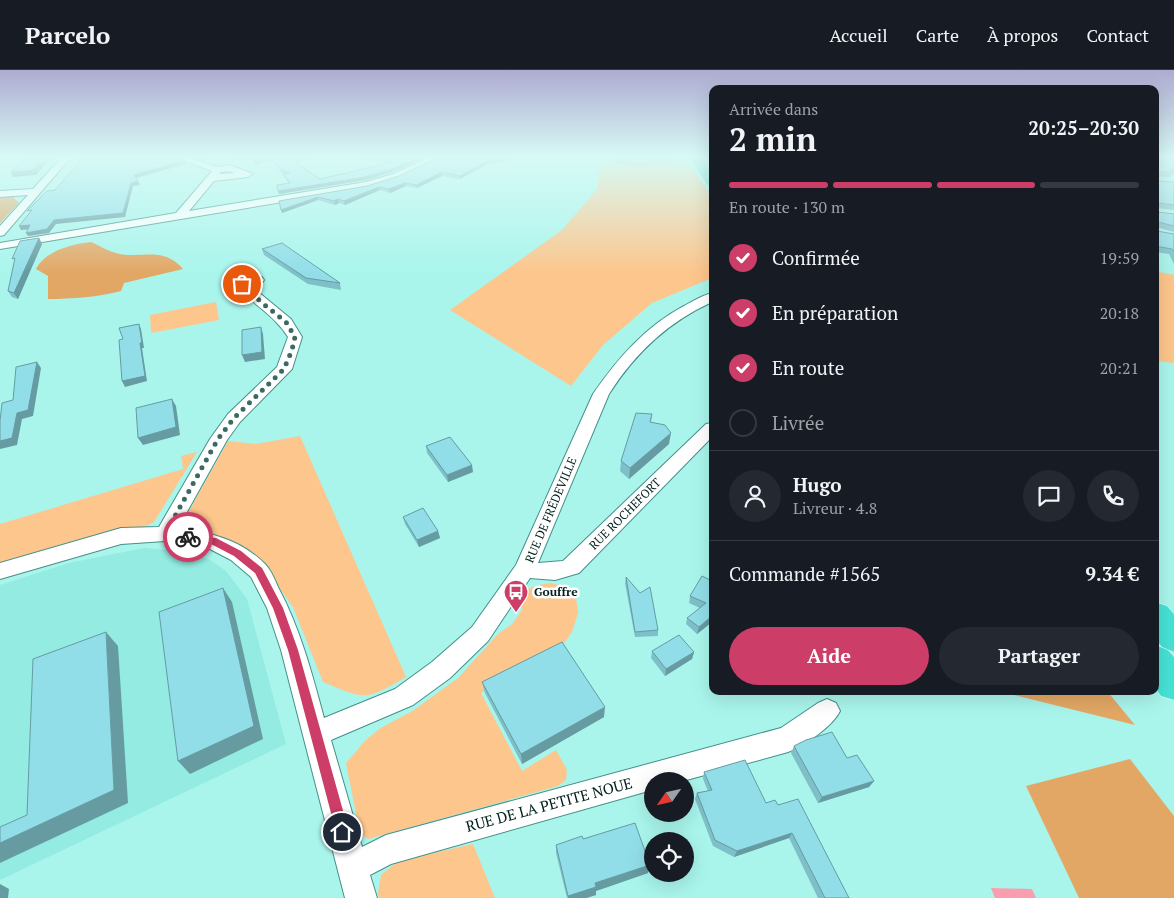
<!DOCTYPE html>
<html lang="fr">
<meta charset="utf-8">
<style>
body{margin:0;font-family:"PT Serif",serif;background:#242831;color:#f1f3f6;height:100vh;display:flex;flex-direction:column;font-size:19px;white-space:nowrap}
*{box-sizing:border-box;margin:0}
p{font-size:16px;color:#9ea1a6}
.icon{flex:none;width:28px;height:28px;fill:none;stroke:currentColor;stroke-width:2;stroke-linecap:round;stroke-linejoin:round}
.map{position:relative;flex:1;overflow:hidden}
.details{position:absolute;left:709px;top:15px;width:450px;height:610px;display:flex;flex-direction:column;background:#171b24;border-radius:10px;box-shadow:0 5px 20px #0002}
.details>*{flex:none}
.needle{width:32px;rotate:236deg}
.controls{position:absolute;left:644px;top:702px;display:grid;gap:10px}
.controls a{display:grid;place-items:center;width:50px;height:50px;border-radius:50%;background:#171b24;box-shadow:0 5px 20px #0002;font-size:25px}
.pin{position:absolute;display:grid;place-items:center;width:42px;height:42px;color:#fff;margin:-21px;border:2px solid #fff;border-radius:50%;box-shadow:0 1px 5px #0007}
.courier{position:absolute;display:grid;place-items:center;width:50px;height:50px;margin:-25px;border:4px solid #cc3e67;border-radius:50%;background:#fff;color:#222;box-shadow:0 1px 6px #0007}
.summary em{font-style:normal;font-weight:800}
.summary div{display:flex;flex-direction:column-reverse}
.summary{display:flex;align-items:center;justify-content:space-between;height:85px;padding:0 20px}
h1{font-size:32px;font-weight:800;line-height:38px}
.bar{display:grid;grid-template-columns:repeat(4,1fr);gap:8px 5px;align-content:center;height:60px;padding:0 20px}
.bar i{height:6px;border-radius:4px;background:#363941}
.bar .active{background:#cc3e67}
.bar p{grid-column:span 4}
.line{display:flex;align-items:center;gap:12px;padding:0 20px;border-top:1px solid #363941}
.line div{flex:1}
.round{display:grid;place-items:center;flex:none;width:52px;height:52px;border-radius:26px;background:#242831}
ol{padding:0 20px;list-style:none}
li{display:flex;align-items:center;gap:15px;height:55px}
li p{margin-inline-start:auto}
li .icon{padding:5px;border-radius:50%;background:#cc3e67;color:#fff;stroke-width:4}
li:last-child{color:#9ea1a6}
li i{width:28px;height:28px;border:2px solid #363941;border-radius:50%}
.cta{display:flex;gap:10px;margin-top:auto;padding:10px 20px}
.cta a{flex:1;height:58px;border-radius:30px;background:#cc3e67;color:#fff;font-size:20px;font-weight:800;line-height:58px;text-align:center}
.cta a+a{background:#242831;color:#f1f3f6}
header{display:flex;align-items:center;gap:30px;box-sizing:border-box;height:70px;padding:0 25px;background:#171b24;border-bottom:1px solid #363941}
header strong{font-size:24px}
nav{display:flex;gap:28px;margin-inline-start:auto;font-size:18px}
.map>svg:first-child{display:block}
</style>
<header>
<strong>Parcelo</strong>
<nav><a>Accueil</a><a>Carte</a><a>À propos</a><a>Contact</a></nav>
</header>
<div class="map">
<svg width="1174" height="828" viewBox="0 0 1174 828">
<rect width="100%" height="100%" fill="#a9f5ec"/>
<!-- built -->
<path fill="#93ebe1" d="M144 478 182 481 209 489 226 501 247 529 286 674 0 810V515L69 493Z"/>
<!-- green -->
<path fill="#fdc68c" d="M676 90 686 91 712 126V208L652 233 603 275 571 316 450 240 562 160 598 118 599 94 641 97Z
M1155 201 1174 205V293L1155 291Z
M216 232 219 250 151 263 150 245Z
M300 366 406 607C365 631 366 630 323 612L293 537 254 483 222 467 194 460 186 454 189 441 228 371 256 374Z
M197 382 154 452 144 457 70 473 0 495V454L183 399 181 386Z
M551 513 566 517 576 528 578 543 572 562 558 582 481 623 522 701 556 680 567 700 566 710 558 716 368 769 360 764 346 693 365 671 379 659 414 640 458 608 498 564 512 554 523 539 513 535C520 519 535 515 551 513Z
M473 774 495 828H379L378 823 381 805 398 791Z"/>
<!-- forest -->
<path fill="#e3a765" d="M611 87H675L676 90 641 97 616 94Z
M12 126 19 133 0 153V127Z
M91 172C99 175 107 181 116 183 139 190 163 175 183 199L124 213 121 221C99 227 71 229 48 229V206L36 199C45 181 72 174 91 172Z
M998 621H1107L1135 655Z
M1130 689 1174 746V828H1079L1026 716Z"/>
<!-- water -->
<path fill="#f89eaf" d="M991 818 1032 819 1036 828H995Z"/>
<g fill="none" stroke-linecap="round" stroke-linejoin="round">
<defs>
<path id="minor" d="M62 87H71L4 165 0 166V156L28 125 0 127V121L33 119Z
M174 87H187L218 97 230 95 253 104 248 107 214 111 189 141 366 112 393 104 431 87H442L399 108 367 118 0 179V173L176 143 212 101ZM229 101 235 103 219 104 221 102Z
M258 206 262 207 264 210 262 213 251 216 291 249 302 267 292 299 240 352 227 370 178 458C211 463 240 469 265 494 271 500 275 510 278 517 300 558 312 603 324 648L395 619 432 592 472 557 516 495 593 324C618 288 645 257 684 236 693 231 703 225 712 223V232C668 252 635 283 609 324L538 493 563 491 706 354 712 353V367L579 503 555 510 530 508 488 571 450 608 413 635 331 670 362 777 386 765 781 658 818 633 827 629 836 633 840 641C833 656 804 676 788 682L683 711H652V720L391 794 370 805 377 828H345L281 580 267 538 251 507 231 490 208 478 165 471 121 474 0 509V493L121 458 159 457 210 369 228 344 277 297 288 267C275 245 251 234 236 214L238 211Z"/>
<path id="highway" d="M689 87H701L712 103V116L707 115Z
M1155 532 1167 536 1174 544V582L1162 577 1155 569Z
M1155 575 1168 580 1174 587V630L1161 626 1155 618Z"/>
</defs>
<!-- minor casing -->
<use href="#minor" stroke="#449088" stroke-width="2"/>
<!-- highway casing -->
<use href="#highway" stroke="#fff" stroke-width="1"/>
<!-- minor -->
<use href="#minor" fill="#fff" fill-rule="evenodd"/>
<!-- highway -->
<use href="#highway" fill="#46e2d6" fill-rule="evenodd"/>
</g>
<!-- wall -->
<path fill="#7ebfc8" d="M193 87H210L201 90Z
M226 87H247L246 93Z
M252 87H313L297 93 320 109 386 94 348 87H427L392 102 366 110 279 124 289 113 284 107 283 104 282 103 272 90 255 95Z
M439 87 504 92 487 94 460 109 442 106 417 118 406 116 390 123 380 120 345 135 339 133 335 135 318 130 282 143 279 131 367 116 399 106Z
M1155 87H1174V105H1171L1170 107H1156V109L1158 111 1174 112V140L1156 138 1157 142 1174 144V162L1156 157 1157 161 1174 164V194L1169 184 1155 182Z
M39 168 42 174 18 229 12 227 8 221Z
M262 179 340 213 341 220 308 214 264 185Z
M652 344 651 352 669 374 629 409 620 401 621 391Z
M426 376 473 402 448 412 427 383Z
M403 447 438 461 440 468 419 477 405 454Z
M626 507 658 560V566L635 567 625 513Z
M712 511V552L697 564 686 554 687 548 700 538 689 533 690 526Z
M652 581 694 582 692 589 665 606 651 588Z
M482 612 604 647 522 694 485 623Z
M794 676 847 688 874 711 869 717 818 733 791 683Z
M704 702 766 733 778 735 849 828H818L789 768 734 787 713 776 695 729 697 723 708 721 703 709Z
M583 769 648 803 596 821V825L586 828H567L556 783V775Z"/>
<!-- shaded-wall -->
<path fill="#669ba2" d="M46 87H52L36 105 13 107 11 102Z
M200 87H210L201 90Z
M269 87H271L272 90 255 95 254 91Z
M304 87H313L294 94 293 91Z
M419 87H427L392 102 366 110 279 124 278 121Z
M507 87H512L504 92 487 94 460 109V106L487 91Z
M185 90 186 94 136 108 134 105Z
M441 102 442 106 417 118V115Z
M138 111 140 115 133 116 125 147 56 154 49 163 28 166 26 163 54 150 131 113Z
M405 113 406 116 390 123 389 119Z
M379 117 380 120 345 135 344 131Z
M318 127V130L282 143 281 140Z
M338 129 339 133 335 135 334 131Z
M30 155 32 159 21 160 19 156Z
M39 168 42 174 18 229 14 223Z
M139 254 141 259 144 278H142L147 311 125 317 122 311Z
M261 257 263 264 265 289 245 292 242 285Z
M37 292 41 298 33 346 22 349 17 375 0 379V371L17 343Z
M172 329 176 336 180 365 143 375 138 368Z
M671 363 669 374 629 409 630 398Z
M472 395 473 402 448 412 447 405Z
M438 461 440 468 419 477 417 470Z
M223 518 232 532 263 669 190 704 178 691Z
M712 546V552L697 564 699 557Z
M106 562 118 576 128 733 0 793V773L114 720Z
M694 582 692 589 665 606 666 599Z
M605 637 604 647 522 694 521 684Z
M874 711 869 717 818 733 822 727Z
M792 763 789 768 734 787 737 781Z
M650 795 648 803 596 821V825L586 828H568V826L595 813Z
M0 814 9 819 8 828H0Z"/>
<!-- building -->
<path fill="#92dee8" stroke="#669ba2" d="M26 87H46L33 100 11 102Z
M84 87H176L185 90 134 105 138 111 131 113 123 143 54 150 47 159 26 163 30 155 19 156 32 140 27 141 47 121 55 120Z
M236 87H245V90Z
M252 87H269L254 91Z
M271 87H304L293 91 320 109 394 92 364 87H419L392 99 365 107 278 121 277 115 290 113 283 104 290 103 281 100Z
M439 87H507L504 89 487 91 460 106 441 102 417 115 405 113 389 119 379 117 344 131 338 129 334 131 318 127 281 140 279 131 367 116 399 106Z
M1155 87H1174V100H1171L1173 102H1156V109L1158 111 1174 112V135L1158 133 1156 135 1157 142 1174 144V156L1158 152 1156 154 1157 161 1174 164V182L1172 179 1155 176Z
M39 168 14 223 8 221 15 188 12 189 20 171Z
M282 173 340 213 306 208 262 179Z
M139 254 142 273H140L145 306 122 311 119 270 123 269 119 258Z
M261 257 262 282 242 285V260Z
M37 292 28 340 17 343 12 368 0 371V351L2 333 13 330 16 297Z
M172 329 176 357 138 368 136 338Z
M636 343 652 344 650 352 665 355 671 363 630 398 621 391Z
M450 367 472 395 447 405 426 376Z
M423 438 438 461 417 470 403 447Z
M702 506 712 511V546L699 557 687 548 706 533 690 526Z
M626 507 640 523 650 517 658 560 635 562Z
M223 518 254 656 178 691 159 542Z
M106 562 114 720 0 773V757L27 745 33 589Z
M679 565 694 582 666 599 652 581Z
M562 572 605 637 521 684 482 612Z
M832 662 847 688 857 685 874 711 822 727 794 676 806 670Z
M745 690 766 733 775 730 778 735 798 729 849 828H825L792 763 737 781 715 770 697 723 712 720 704 702Z
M635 753 650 795 595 813 596 817 568 826 556 775 582 766 583 769Z"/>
<!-- sky -->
<linearGradient id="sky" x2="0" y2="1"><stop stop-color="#aeabd1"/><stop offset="0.43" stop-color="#d8faf6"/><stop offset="1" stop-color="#d8faf6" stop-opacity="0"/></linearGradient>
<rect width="1174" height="203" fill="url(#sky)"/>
<!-- route -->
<path fill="#cc3e67" d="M188 464 216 468 241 481 262 498 283 538 298 580 349 762 347 766 342 768 338 766 336 762 288 580 273 538 255 503 234 486 211 474 185 470 183 467Z"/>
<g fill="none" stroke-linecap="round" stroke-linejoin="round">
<!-- done -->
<path stroke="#3b6a65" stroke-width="5" stroke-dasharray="0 9" d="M188 467 165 464 218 369 234 348 284 299 292 280 295 267 286 252 261 232 242 214"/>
</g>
<!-- icons -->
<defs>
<symbol id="bus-pin" viewBox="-11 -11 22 30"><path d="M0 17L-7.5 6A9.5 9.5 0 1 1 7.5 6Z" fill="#cc3e67" stroke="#fff"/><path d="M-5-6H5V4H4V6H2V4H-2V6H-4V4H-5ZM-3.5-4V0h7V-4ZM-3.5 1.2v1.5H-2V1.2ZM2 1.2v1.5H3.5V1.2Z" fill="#fff"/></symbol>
</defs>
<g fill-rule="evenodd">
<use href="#bus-pin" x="502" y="508" width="28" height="38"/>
</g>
<g text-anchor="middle" stroke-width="5" stroke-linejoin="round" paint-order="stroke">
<!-- street labels -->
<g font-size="12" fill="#001f1d" stroke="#fff">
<text transform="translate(551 440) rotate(-67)" y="4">RUE DE FRÉDEVILLE</text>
<text transform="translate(625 444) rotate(-45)" y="4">RUE ROCHEFORT</text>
</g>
<!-- poi labels -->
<g font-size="12" font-weight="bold" fill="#001f1d" stroke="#fff" text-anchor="start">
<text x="534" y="526">Gouffre</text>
</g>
<!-- near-street labels -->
<g font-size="15" fill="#001f1d" stroke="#fff">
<text transform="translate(549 735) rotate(-15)" y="5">RUE DE LA PETITE NOUE</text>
</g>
</g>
</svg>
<div class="controls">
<a><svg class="needle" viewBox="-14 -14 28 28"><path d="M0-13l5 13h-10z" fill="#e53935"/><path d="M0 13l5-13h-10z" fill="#9ea1a6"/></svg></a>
<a><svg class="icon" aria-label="locate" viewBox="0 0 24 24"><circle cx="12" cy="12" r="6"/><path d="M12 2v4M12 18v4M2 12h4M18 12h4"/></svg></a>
</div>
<div class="pin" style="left:242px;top:214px;background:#ea580c"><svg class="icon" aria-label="bag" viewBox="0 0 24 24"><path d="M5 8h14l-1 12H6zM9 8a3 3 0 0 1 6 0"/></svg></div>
<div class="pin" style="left:342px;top:762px;background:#1f2937"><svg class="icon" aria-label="home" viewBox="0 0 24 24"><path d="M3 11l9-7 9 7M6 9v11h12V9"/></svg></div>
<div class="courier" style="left:188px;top:467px"><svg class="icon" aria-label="bike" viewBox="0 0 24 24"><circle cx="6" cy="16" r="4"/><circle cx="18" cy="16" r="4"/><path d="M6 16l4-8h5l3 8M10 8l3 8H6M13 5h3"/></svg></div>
<section class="details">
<div class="summary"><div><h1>2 min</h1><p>Arrivée dans</p></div><em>20:25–20:30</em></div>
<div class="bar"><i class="active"></i><i class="active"></i><i class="active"></i><i></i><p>En route · 130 m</p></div>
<ol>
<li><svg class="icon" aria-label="check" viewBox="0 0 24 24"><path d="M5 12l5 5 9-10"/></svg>Confirmée<p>19:59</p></li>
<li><svg class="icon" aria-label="check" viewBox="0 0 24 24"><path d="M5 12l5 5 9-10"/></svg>En préparation<p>20:18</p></li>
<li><svg class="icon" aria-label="check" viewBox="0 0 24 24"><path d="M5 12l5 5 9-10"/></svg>En route<p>20:21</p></li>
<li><i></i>Livrée</li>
</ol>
<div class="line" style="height:90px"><a class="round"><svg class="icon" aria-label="person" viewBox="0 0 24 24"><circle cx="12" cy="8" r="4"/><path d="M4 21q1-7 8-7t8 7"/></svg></a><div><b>Hugo</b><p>Livreur · 4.8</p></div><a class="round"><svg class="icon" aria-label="chat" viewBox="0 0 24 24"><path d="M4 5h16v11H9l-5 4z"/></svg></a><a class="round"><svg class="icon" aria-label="phone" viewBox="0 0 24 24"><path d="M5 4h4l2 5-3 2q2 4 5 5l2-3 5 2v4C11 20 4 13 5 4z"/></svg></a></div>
<div class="line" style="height:65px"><div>Commande #1565</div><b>9.34 €</b></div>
<div class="cta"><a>Aide</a><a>Partager</a></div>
</section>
</div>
